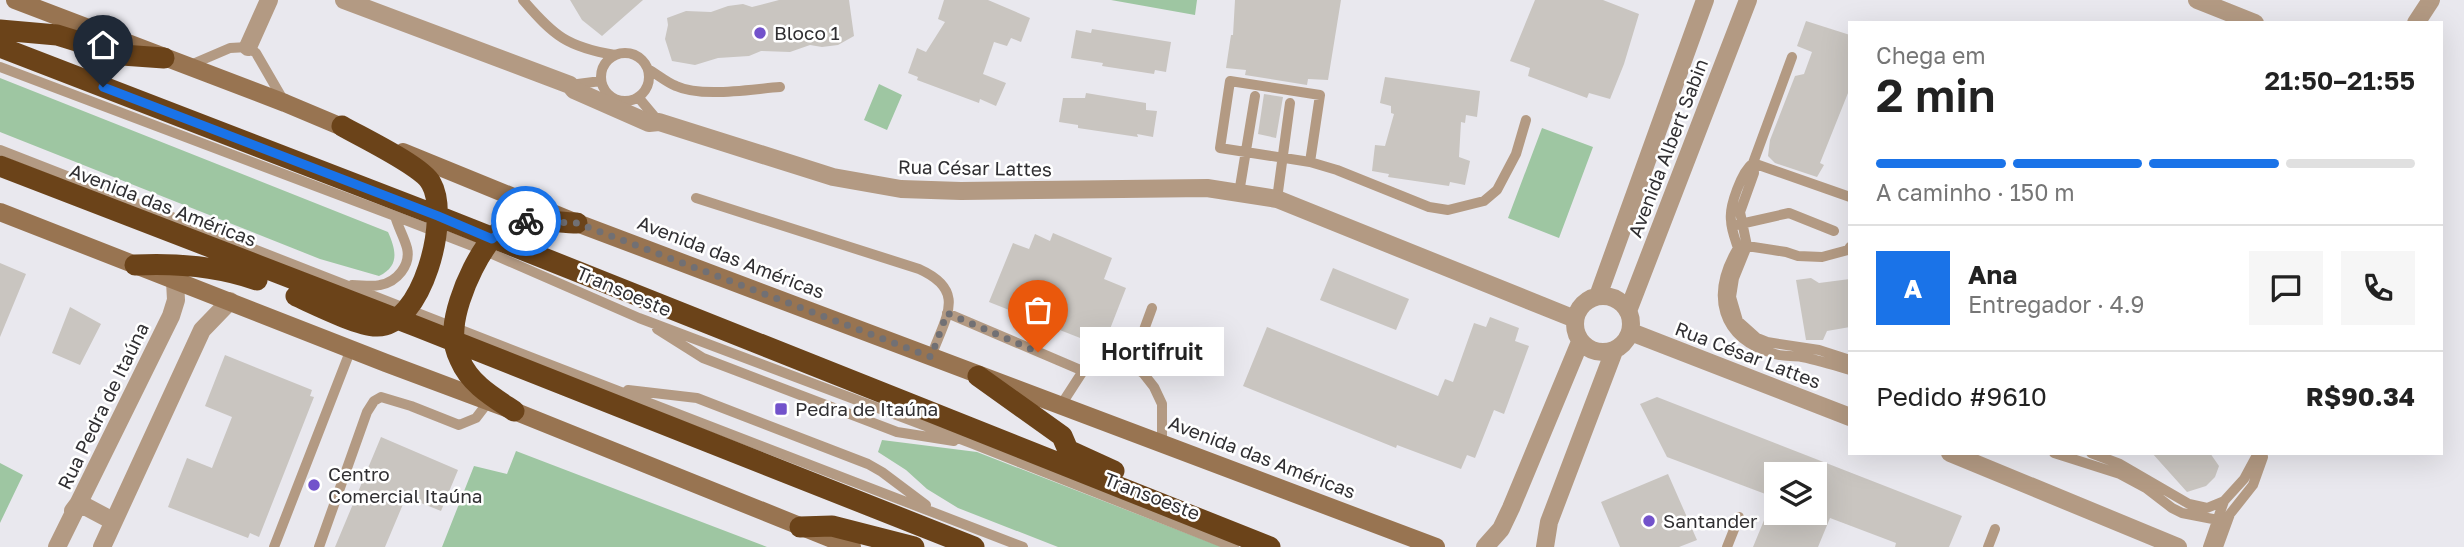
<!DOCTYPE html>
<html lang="pt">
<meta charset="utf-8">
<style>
body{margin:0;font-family:"Golos Text",sans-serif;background:#f6f6f6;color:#222;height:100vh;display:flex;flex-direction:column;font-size:26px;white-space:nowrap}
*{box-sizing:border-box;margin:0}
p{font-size:23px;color:#767676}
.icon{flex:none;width:38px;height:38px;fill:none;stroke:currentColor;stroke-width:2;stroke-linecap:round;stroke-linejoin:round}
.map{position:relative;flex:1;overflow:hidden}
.details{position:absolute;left:1848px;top:21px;width:595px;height:434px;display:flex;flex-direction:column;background:#fff;border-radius:0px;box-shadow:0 7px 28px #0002}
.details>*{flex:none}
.buttons{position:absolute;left:1764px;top:462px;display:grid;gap:14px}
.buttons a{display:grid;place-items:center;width:63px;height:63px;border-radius:0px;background:#fff;box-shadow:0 7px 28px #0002;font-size:35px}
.pin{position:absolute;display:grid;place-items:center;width:60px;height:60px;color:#fff;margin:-72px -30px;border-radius:50% 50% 50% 0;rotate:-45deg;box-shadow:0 0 7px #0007}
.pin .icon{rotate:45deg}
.courier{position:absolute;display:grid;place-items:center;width:70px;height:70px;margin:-35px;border:5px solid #1a73e8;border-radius:50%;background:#fff;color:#222;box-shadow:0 2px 9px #0007}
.bubble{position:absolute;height:49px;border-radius:0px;background:#fff;box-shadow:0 7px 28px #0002;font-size:23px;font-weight:600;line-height:49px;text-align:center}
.summary em{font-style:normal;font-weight:600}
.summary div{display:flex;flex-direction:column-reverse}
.summary{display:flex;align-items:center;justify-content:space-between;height:119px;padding:0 28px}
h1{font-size:46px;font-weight:600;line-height:52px}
.bar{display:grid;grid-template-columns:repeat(4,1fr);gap:10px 7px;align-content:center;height:84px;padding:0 28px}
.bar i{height:9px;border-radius:5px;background:#e0e0e0}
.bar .selected{background:#1a73e8}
.bar p{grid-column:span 4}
.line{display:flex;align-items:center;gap:18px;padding:0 28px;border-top:2px solid #e0e0e0}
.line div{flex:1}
.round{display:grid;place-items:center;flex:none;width:74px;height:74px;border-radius:0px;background:#f6f6f6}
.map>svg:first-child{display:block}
</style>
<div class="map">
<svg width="2464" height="547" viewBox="0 0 2464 547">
<rect width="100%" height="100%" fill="#e9e8ee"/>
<!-- green -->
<path fill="#9ec6a2" d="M1111 0H1197L1195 15Z
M0 78 388 232C396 250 400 266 379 276L320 259 0 132Z
M879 84 902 95 887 130 864 120Z
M1542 128 1593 147 1559 238 1508 218Z
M882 440 977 452 1222 547H1058L958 508 927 489 906 470 878 452Z
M516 451 767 547H442L474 466 507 474Z
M0 463 23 475 0 523Z"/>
<!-- building -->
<path fill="#c9c5c0" d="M570 0H643L602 36 582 20Z
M779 0H849L854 36 838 45 822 47 810 45 790 52 761 51 749 56 718 58 695 65 672 61 665 39 668 25 667 18 686 11 711 12 728 6 743 4 752 7Z
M944 0H988L1030 18 1021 42 1011 38 1007 46 994 42 983 74 1006 83 996 106 980 99 979 103 917 80 918 77 908 73 917 48 926 52 945 22 938 19Z
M1235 0H1341L1328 80 1308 79 1307 85 1245 75 1246 70 1226 68 1231 35H1233Z
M1535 0H1603L1639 14 1624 64 1610 99 1589 93 1587 98 1528 76 1530 68 1510 61Z
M1806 21 1850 35V88L1820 163 1824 165 1817 177 1775 163 1768 156 1770 140 1795 76 1804 74 1812 52 1797 46Z
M1092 29 1171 42 1166 72 1155 70 1154 74 1102 66 1103 63 1071 58 1076 30 1091 33Z
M1385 77 1480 91 1477 117 1466 115 1465 123 1461 122 1459 157 1470 161 1465 185 1450 182 1449 186 1388 177 1389 174 1372 171 1375 145 1385 146 1394 114 1391 113V106L1380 103Z
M1086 93 1146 103V110L1157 111 1153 137 1137 134 1138 137 1078 128V125L1059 122 1063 98H1085Z
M1264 94 1283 97 1276 138 1258 134Z
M1053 233 1112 258 1104 279 1126 288 1103 347 989 302 1013 243 1029 249 1035 234 1050 241Z
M0 263 26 274 0 337Z
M1333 268 1409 299 1396 330 1320 300Z
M1811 278 1819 283 1850 279V327L1827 331 1823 340H1806L1796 280Z
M70 307 101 324 80 365 52 353Z
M1490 317 1519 328 1515 341 1529 346 1504 414 1494 410 1475 458 1467 455 1461 469 1397 445 1396 448 1243 386 1267 327 1438 396 1445 379 1453 382 1474 323 1486 327Z
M225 355 312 390 310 396 314 397 259 537 250 533 248 538 168 507 187 458 212 468 232 417 205 406Z
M1657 397 1962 516 1949 547H1895L1896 543 1830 518 1818 547H1753L1767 513H1815V474H1776V498L1667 457 1640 404Z
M381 437 458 470 441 511 406 497 385 547H335Z
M2152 453H2210L2219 466 2215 477 2206 486 2187 492Z
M1668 474 1697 540 1679 547H1620L1601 502Z"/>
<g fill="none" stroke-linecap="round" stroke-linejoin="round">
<!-- lane -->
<path stroke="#b39a83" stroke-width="10" d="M523 0C554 36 567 47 615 55
M601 77a24 24 0 1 1 48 0a24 24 0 1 1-48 0Z
M1792 57 1753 163 1754 173 1740 212 1747 246 1734 278 1731 297 1738 321 1757 338 1767 342 1819 350 1850 360
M188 66 230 48 248 47 256 53 285 103
M0 67 395 216 483 250 639 318 971 443 1234 547
M648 69C657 74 666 82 676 86 702 98 751 89 780 87
M1230 81 1320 95 1310 162 1220 148Z
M570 85 601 81
M638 97 659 122
M0 150C341 284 681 416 1023 547
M1310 162 1337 170 1429 207 1448 210 1484 201 1497 190 1516 154 1526 120
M1753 163C1742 171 1729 206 1731 220 1731 229 1735 239 1738 248 1710 295 1720 338 1775 354 1784 357 1793 355 1802 357 1818 360 1834 365 1850 370
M1753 163 1850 197
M1239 193 1255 96
M696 198 919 269C968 291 945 317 931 357
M1277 199 1290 103
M1736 225 1789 213 1834 231
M1747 246 1786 252 1798 256 1822 257 1848 250 1850 247
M352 285C361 285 372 287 380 285 397 282 411 265 407 248 404 237 398 227 395 216
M947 313 1083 371
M657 329 703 358 897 432 954 441
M1131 365 1152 308
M628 390 697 398 868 464 882 472 926 505
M1061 405 1083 371 1107 363 1131 365 1143 373 1154 387 1162 404V443
M2054 453 2120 474 2146 488 2172 508 2182 513 2218 520
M2091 453 2120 464 2189 504 2207 508 2224 501
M274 547 351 349
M319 547 367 412 374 401 381 397 411 406 459 425 476 418 489 401
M1727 547 1739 517
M1988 547 1995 529
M2208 547 2224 501 2244 479 2258 453
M2218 547 2230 514 2253 485 2263 457"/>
<!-- street -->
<path stroke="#b39a83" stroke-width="18" d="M344 0 570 85 574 90 649 123 659 122 833 177 901 189 961 191 1207 188 1277 199 1575 319
M2197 0 2255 23
M2416 23 2431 0
M248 47 269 0
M1575 324a28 28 0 1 1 56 0a28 28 0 1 1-56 0Z
M1598 296 1705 0
M1628 311 1748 0
M1631 332 1850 417
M1950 453 2178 547
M73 511 79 503 113 521
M57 547 171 316 176 300 175 281
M102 547 202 330 230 301
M1485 547 1501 529 1511 508 1580 342
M1545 547 1549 522 1614 351"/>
<!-- secondary -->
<path stroke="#987451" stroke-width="18" d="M15 0 285 103 354 132
M403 152 577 223 1436 547
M0 212 386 363 514 411 852 547"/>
<!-- highway -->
<path stroke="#6b4319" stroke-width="21" d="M0 30 57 35 122 55 164 58
M0 47 438 216 1270 547
M0 166 418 327 974 547
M135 265C176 263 217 266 257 280
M296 296C314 304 358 326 376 326 422 328 451 217 431 183 422 166 361 137 342 126
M978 376 1062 436 1068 450 1114 471
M514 411C493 397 470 384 460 360 455 350 453 339 454 328 456 298 483 235 512 223 528 217 559 223 577 223
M800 527 832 526 914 547"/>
</g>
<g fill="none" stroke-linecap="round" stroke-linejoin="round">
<!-- done -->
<path stroke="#717074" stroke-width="7" stroke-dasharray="0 12.6" d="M526 221 577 223 931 357 947 313 1038 352"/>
<!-- route -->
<path stroke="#1a73e8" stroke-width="9" d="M103 87 438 216 492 239 511 223 526 221"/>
</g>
<!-- markers -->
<g fill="#7252cb" stroke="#fff" stroke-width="2.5">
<circle cx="760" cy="33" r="7"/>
<rect x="774" y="402" width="14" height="14" rx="3.5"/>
<circle cx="314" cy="485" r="7"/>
<circle cx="1649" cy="521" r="7"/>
</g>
<g text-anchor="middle" stroke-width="5" stroke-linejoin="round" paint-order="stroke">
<!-- poi labels -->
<g font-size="19" fill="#302f32" stroke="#fff" text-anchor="start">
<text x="774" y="40">Bloco 1</text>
<text x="795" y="416">Pedra de Itaúna</text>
<text x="328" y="481">Centro<tspan x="328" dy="22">Comercial Itaúna</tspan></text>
<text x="1663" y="528">Santander</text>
</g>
<!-- street labels -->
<g font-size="19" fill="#302f32" stroke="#fff">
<text transform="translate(1668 148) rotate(-69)" y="7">Avenida Albert Sabin</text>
<text transform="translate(975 168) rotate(1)" y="7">Rua César Lattes</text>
<text transform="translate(163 205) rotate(21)" y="7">Avenida das Américas</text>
<text transform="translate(731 257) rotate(21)" y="7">Avenida das Américas</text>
<text transform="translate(624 291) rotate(23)" y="7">Transoeste</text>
<text transform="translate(1748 355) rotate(21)" y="7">Rua César Lattes</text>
<text transform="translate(103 406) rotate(-64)" y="7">Rua Pedra de Itaúna</text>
<text transform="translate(1262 457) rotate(21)" y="7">Avenida das Américas</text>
<text transform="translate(1152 496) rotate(21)" y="7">Transoeste</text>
</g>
</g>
</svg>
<div class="buttons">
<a><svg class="icon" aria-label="layers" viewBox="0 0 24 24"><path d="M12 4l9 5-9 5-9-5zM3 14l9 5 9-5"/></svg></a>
</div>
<div class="pin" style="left:1038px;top:352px;background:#ea580c"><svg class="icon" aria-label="bag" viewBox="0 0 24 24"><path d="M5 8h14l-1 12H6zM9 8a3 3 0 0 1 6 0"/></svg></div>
<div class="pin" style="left:103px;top:87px;background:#1f2937"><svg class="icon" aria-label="home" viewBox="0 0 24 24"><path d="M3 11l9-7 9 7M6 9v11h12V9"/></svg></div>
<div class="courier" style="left:526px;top:221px"><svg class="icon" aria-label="bike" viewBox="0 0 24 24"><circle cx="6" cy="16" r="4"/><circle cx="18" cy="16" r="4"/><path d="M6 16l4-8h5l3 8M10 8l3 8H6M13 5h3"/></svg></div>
<div class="bubble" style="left:1080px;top:327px;width:144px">Hortifruit</div>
<section class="details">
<div class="summary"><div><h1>2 min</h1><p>Chega em</p></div><em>21:50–21:55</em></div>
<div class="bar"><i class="selected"></i><i class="selected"></i><i class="selected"></i><i></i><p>A caminho · 150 m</p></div>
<div class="line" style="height:126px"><b class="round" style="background:#1a73e8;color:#fff">A</b><div><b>Ana</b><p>Entregador · 4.9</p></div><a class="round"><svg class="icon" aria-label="chat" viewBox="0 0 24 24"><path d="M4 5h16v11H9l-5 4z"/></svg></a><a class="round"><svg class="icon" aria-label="phone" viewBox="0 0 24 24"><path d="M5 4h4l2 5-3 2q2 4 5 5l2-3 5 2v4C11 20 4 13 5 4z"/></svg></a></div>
<div class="line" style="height:91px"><div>Pedido #9610</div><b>R$90.34</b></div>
</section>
</div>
